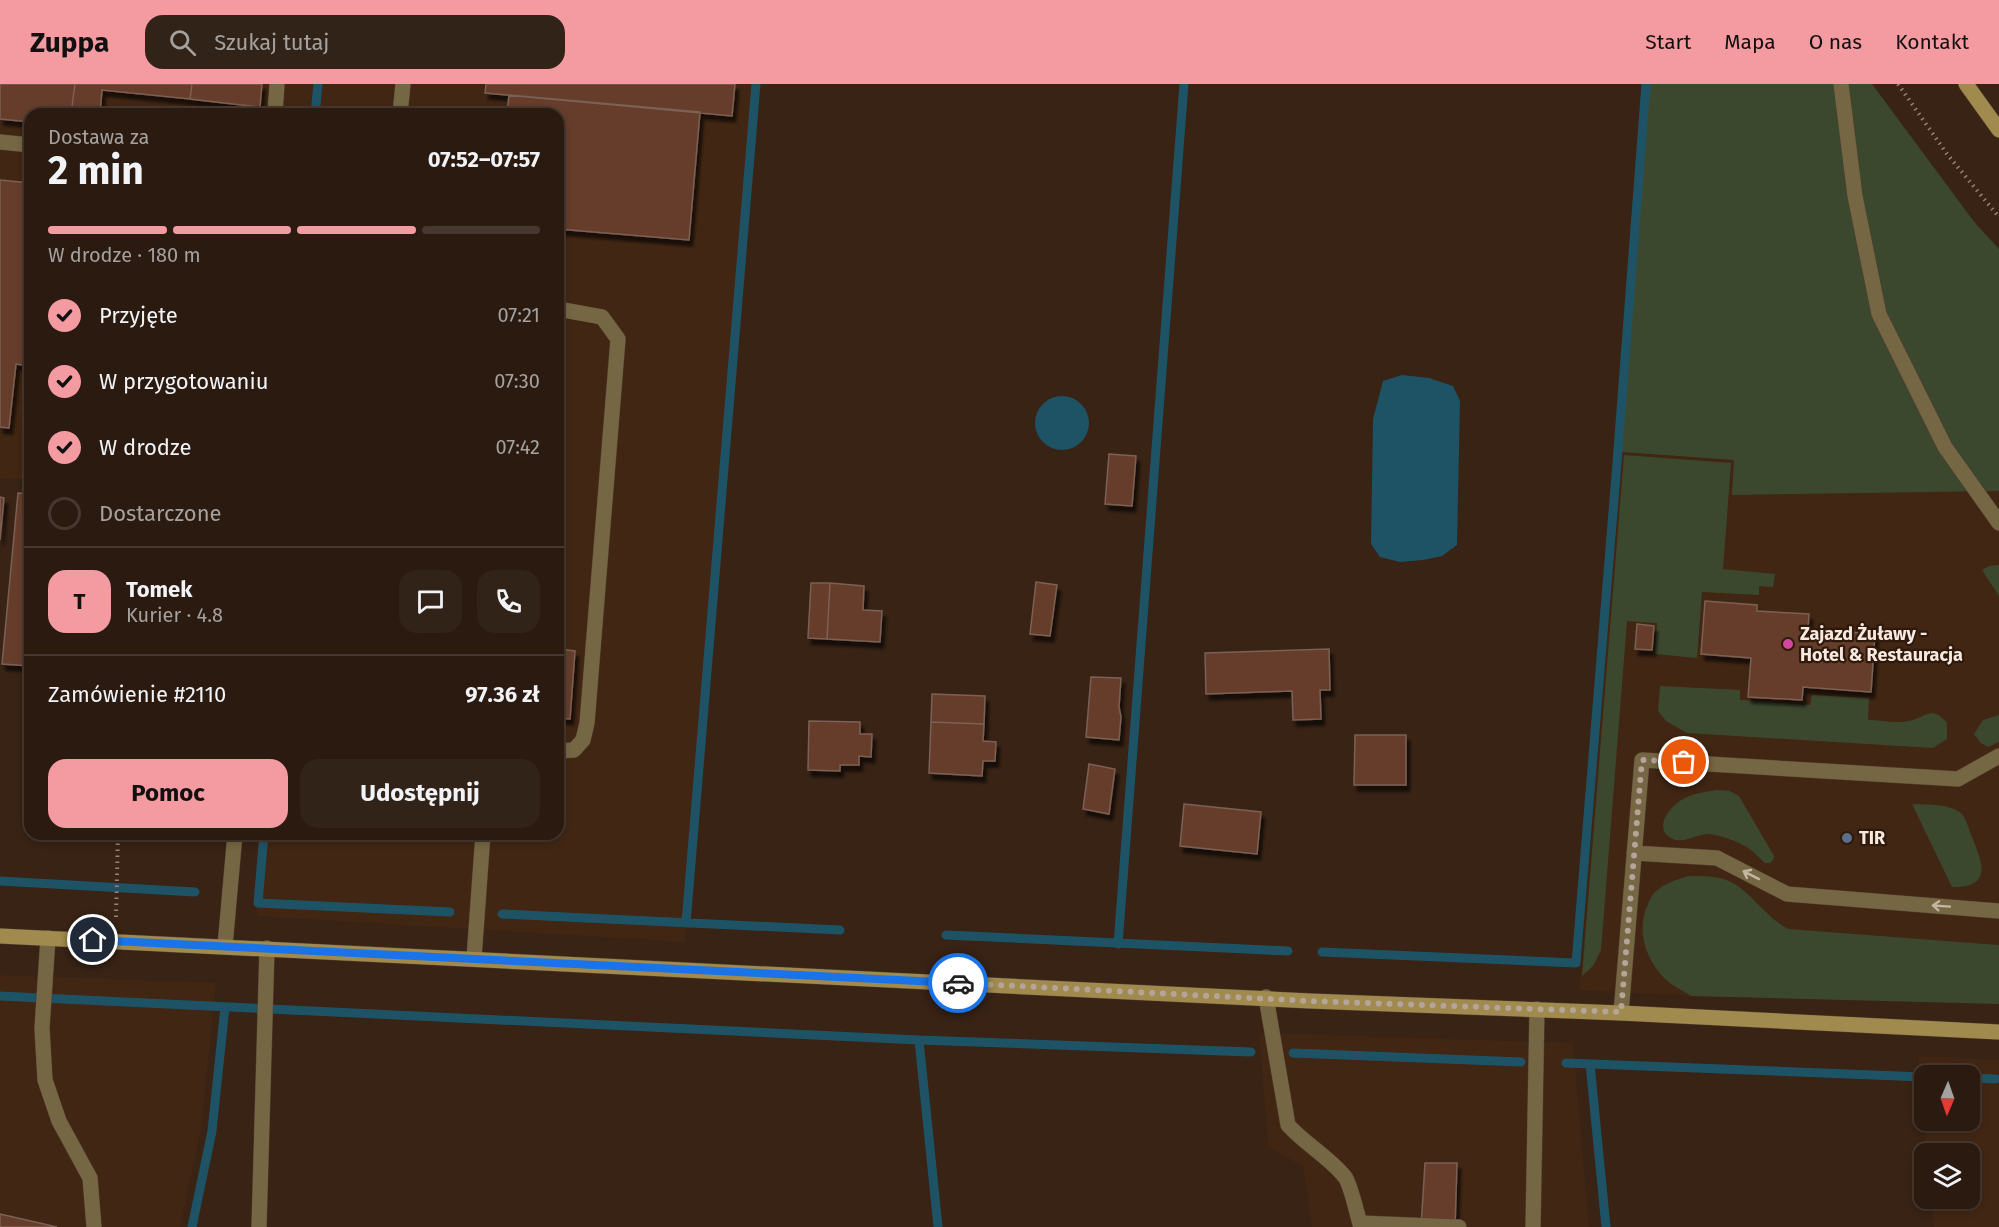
<!DOCTYPE html>
<html lang="pl">
<meta charset="utf-8">
<style>
body{margin:0;font-family:"Fira Sans",sans-serif;background:#322319;color:#f1f3f6;height:100vh;display:flex;flex-direction:column;font-size:22px;white-space:nowrap}
*{box-sizing:border-box;margin:0}
p{font-size:20px;color:#a5a19f}
.icon{flex:none;width:33px;height:33px;fill:none;stroke:currentColor;stroke-width:2;stroke-linecap:round;stroke-linejoin:round}
.map{position:relative;flex:1;overflow:hidden}
.drawer{position:absolute;left:24px;top:24px;width:540px;height:732px;display:flex;flex-direction:column;background:#2a1a10;border-radius:18px;box-shadow:0 3px 9px #0003,0 0 0 2px #463830}
.drawer>*{flex:none}
.needle{width:39px;rotate:182deg}
.tools{position:absolute;left:1914px;top:981px;display:grid;gap:12px}
.tools a{display:grid;place-items:center;width:66px;height:66px;border-radius:12px;background:#2a1a10;box-shadow:0 3px 9px #0003,0 0 0 2px #463830;font-size:30px}
.pin{position:absolute;display:grid;place-items:center;width:51px;height:51px;color:#fff;margin:-26px;border:3px solid #fff;border-radius:50%;box-shadow:0 2px 6px #0007}
.courier{position:absolute;display:grid;place-items:center;width:60px;height:60px;margin:-30px;border:4px solid #1a73e8;border-radius:50%;background:#fff;color:#222;box-shadow:0 2px 8px #0007}
.summary em{font-style:normal;font-weight:700}
.summary div{display:flex;flex-direction:column-reverse}
.summary{display:flex;align-items:center;justify-content:space-between;height:102px;padding:0 24px}
h1{font-size:39px;font-weight:700;line-height:45px}
.bar{display:grid;grid-template-columns:repeat(4,1fr);gap:9px 6px;align-content:center;height:72px;padding:0 24px}
.bar i{height:8px;border-radius:4px;background:#463830}
.bar .selected{background:#f49aa1}
.bar p{grid-column:span 4}
.line{display:flex;align-items:center;gap:15px;padding:0 24px;border-top:2px solid #463830}
.line div{flex:1}
.round{display:grid;place-items:center;flex:none;width:63px;height:63px;border-radius:18px;background:#322319}
ol{padding:0 24px;list-style:none}
li{display:flex;align-items:center;gap:18px;height:66px}
li p{margin-inline-start:auto}
li .icon{padding:6px;border-radius:50%;background:#f49aa1;color:#111;stroke-width:4}
li:last-child{color:#a5a19f}
li i{width:33px;height:33px;border:3px solid #463830;border-radius:50%}
.cta{display:flex;gap:12px;margin-top:auto;padding:12px 24px}
.cta a{flex:1;height:69px;border-radius:18px;background:#f49aa1;color:#111;font-size:24px;font-weight:700;line-height:69px;text-align:center}
.cta a+a{background:#322319;color:#f1f3f6}
header{display:flex;align-items:center;gap:36px;box-sizing:border-box;height:84px;padding:0 30px;background:#f49aa1;color:#111}
header strong{font-size:28px}
nav{display:flex;gap:33px;margin-inline-start:auto;font-size:21px}
.search{width:420px;height:54px;background:#322319;display:flex;align-items:center;gap:15px;box-sizing:border-box;padding:0 21px;border-radius:18px;color:#a5a19f;font-size:22px}
.map>svg:first-child{display:block}
</style>
<header>
<strong>Zuppa</strong>
<div class="search"><svg class="icon" aria-label="search" viewBox="0 0 24 24"><circle cx="10" cy="10" r="6"/><path d="M15 15l6 6"/></svg>Szukaj tutaj</div>
<nav><a>Start</a><a>Mapa</a><a>O nas</a><a>Kontakt</a></nav>
</header>
<div class="map">
<svg width="1999" height="1143" viewBox="0 0 1999 1143">
<defs>
<filter id="shadow"><feDropShadow dx="3.5" dy="6" stdDeviation="1.5" flood-color="#0009"/></filter>
</defs>
<rect width="100%" height="100%" fill="#382315"/>
<!-- built -->
<path fill="#412613" fill-rule="evenodd" d="M0 0H756L685 858 257 832 264 750H558V30H30V396L0 394Z
M1622 368 1734 376 1732 411 1999 407V861L1789 845 1779 840 1744 806 1730 797 1665 895 1691 912 1579 906Z
M0 891 216 899 201 1046 180 1143H0Z
M1259 949 1573 959 1589 1143H1312L1303 1083 1268 1062Z
M1918 972 1999 976V1143H1934L1932 1115 1970 1114V1070L1927 1069ZM1924 992H1970V1036H1924Z"/>
<!-- green -->
<path fill="#3c482e" d="M1647 0H1872L1975 139 1999 165V407L1732 411 1734 376 1622 368Z
M1624 371 1731 379 1723 485 1775 490 1773 503 1759 502V511L1702 508 1697 574 1655 570 1657 539 1627 537 1601 866 1593 882 1582 892Z
M1999 481V512L1982 486 1989 482Z
M1660 602 1740 606V616L1810 621 1812 611 1869 614 1868 636C1880 636 1896 640 1908 637 1926 634 1931 620 1947 639V655L1933 664 1687 649 1666 637 1658 627Z
M1999 631V658L1988 663 1981 659 1974 650 1983 636Z
M1716 706 1730 707 1739 712 1774 772 1773 776 1770 779H1765C1760 775 1756 770 1751 766 1740 758 1722 751 1708 750 1696 750 1683 761 1671 754 1652 743 1672 720 1685 714 1695 709 1706 708 1716 706Z
M1912 720C1927 721 1950 719 1962 730 1966 735 1969 745 1971 751 1982 777 1994 804 1952 803Z
M1688 792C1728 791 1736 797 1763 825 1771 833 1778 840 1789 845L1999 861V920L1691 912C1682 906 1671 901 1664 894 1645 874 1636 846 1648 820 1650 816 1651 812 1655 808 1665 799 1676 796 1688 792Z"/>
<!-- water -->
<path fill="#1e5366" d="M1402 291 1429 294 1453 302 1460 317 1457 461 1442 472 1423 476 1400 478 1380 473 1371 460 1373 335 1383 297Z
M1035 339a27 27 0 1 1 54 0a27 27 0 1 1-54 0Z"/>
<g fill="none" stroke-linecap="round" stroke-linejoin="round">
<!-- stream -->
<path stroke="#1e5366" stroke-width="9" d="M315 30 318 0
M264 750 258 819 450 828
M0 797 195 808
M502 830 840 846
M686 839 756 0
M946 851 1288 867
M1118 860 1184 0
M1322 868 1576 879 1617 379 1646 0
M0 912 919 956 938 1143
M919 956 1251 968
M1293 969 1521 978
M1566 979 1924 993
M1590 980 1606 1143
M1970 994 1996 995
M192 1143 212 1047 225 923"/>
</g>
<!-- building -->
<path fill="#653d2c" stroke="#7c6054" stroke-width="1.5" filter="url(#shadow)" d="M0 0H75L71 30H30V38L0 35Z
M75 0H192L190 15 102 6 100 30H71Z
M192 0H262L260 23 190 15Z
M486 0H735L732 32 485 9Z
M509 11 700 28 689 156 558 145V30H507Z
M0 96 30 99V282L16 280 9 344 0 343Z
M1109 370 1136 372 1132 422 1105 420Z
M18 409 30 410V582L2 580Z
M0 413 4 414 0 456Z
M1036 498 1057 501 1050 552 1030 550Z
M811 499H830L827 555 808 554Z
M830 499 864 502 863 526 882 527 880 558 827 555Z
M1705 517 1757 521V527L1809 530 1808 545 1875 550 1871 608 1803 603 1802 616 1748 613 1751 574 1701 570Z
M1637 540 1654 542 1652 566 1635 565Z
M558 565 575 567 570 635 558 634Z
M1329 565 1330 606H1320L1321 635 1293 636 1292 607 1206 610 1205 569Z
M1091 593 1121 594 1119 623 1121 633 1119 656 1086 653Z
M932 610 985 612 984 640 931 638Z
M809 637 860 638V650H872L871 673 859 672V681H840V687L808 686Z
M931 638 984 640 983 657 996 658 995 677H983L982 692 929 689Z
M1355 651H1406V701H1354Z
M1089 680 1115 685 1109 730 1083 725Z
M1184 720 1261 728 1257 770 1180 762Z
M1425 1079H1457L1455 1143H1421Z
M0 1130 57 1143H0Z"/>
<g fill="none" stroke-linecap="round" stroke-linejoin="round">
<defs>
<path id="lane" d="M1841 0 1855 112 1879 230 1945 363 1999 439
M275 30 277 0
M400 30 403 0
M0 58 30 61
M558 225 602 233 618 255 587 639 583 656 574 666 558 667
M1634 769 1717 774 1787 810 1999 827
M48 854 42 944 45 996 59 1037 90 1094 94 1143
M225 862 235 750
M474 874 483 750
M1266 913 1288 1041C1305 1060 1329 1073 1345 1093 1351 1101 1357 1131 1361 1143
M1621 929 1642 676 1958 695 1999 672
M1360 1139 1459 1143
M259 1143 267 864
M1533 1143 1537 925"/>
<path id="secondary" d="M1966 0 1999 46
M0 852 1310 917 1621 929 1999 948"/>
</defs>
<!-- lane casing -->
<use href="#lane" stroke="#533f31" stroke-width="16"/>
<!-- secondary casing -->
<use href="#secondary" stroke="#533f31" stroke-width="16"/>
<!-- path -->
<path stroke="#958377" stroke-width="4" stroke-dasharray="1.5 4.5" stroke-linecap="butt" d="M1898 0 1947 70 1999 133
M116 833 118 750"/>
<!-- lane -->
<use href="#lane" stroke="#756743" stroke-width="15"/>
<!-- secondary -->
<use href="#secondary" stroke="#a08a4e" stroke-width="15"/>
</g>
<!-- one-way arrows -->
<defs><path id="oneway-shaft" d="M-6 0H5M1.5-3L5.5 0L1.5 3" fill="none" stroke-width="1.6" stroke-linecap="round" stroke-linejoin="round" transform="scale(1.5)"/></defs>
<g stroke="#c4b5a1">
<use href="#oneway-shaft" transform="translate(1751 791) rotate(-153)"/>
<use href="#oneway-shaft" transform="translate(1941 822) rotate(-176)"/>
</g>
<g fill="none" stroke-linecap="round" stroke-linejoin="round">
<!-- done -->
<path stroke="#b5a499" stroke-width="6" stroke-dasharray="0 10.8" d="M958 899 1310 917 1621 928 1642 676 1684 678"/>
<!-- route -->
<path stroke="#1a73e8" stroke-width="8" d="M93 856 958 899"/>
</g>
<!-- markers -->
<circle fill="#d1479c" stroke="#2e190b" stroke-width="2" cx="1788" cy="560" r="6"/>
<circle fill="#5c6f8a" stroke="#2e190b" stroke-width="2" cx="1847" cy="754" r="6"/>
<g text-anchor="middle" stroke-width="4.5" stroke-linejoin="round" paint-order="stroke">
<!-- poi labels -->
<g font-size="18" font-weight="bold" fill="#f8e9e0" stroke="#2e190b" text-anchor="start">
<text x="1800" y="556">Zajazd Żuławy -<tspan x="1800" dy="21">Hotel &amp; Restauracja</tspan></text>
<text x="1859" y="760">TIR</text>
</g>
</g>
</svg>
<div class="tools">
<a><svg class="needle" viewBox="-14 -14 28 28"><path d="M0-13l5 13h-10z" fill="#e53935"/><path d="M0 13l5-13h-10z" fill="#a5a19f"/></svg></a>
<a><svg class="icon" aria-label="layers" viewBox="0 0 24 24"><path d="M12 4l9 5-9 5-9-5zM3 14l9 5 9-5"/></svg></a>
</div>
<div class="pin" style="left:1684px;top:678px;background:#ea580c"><svg class="icon" aria-label="bag" viewBox="0 0 24 24"><path d="M5 8h14l-1 12H6zM9 8a3 3 0 0 1 6 0"/></svg></div>
<div class="pin" style="left:93px;top:856px;background:#1f2937"><svg class="icon" aria-label="home" viewBox="0 0 24 24"><path d="M3 11l9-7 9 7M6 9v11h12V9"/></svg></div>
<div class="courier" style="left:958px;top:899px"><svg class="icon" aria-label="car" viewBox="0 0 24 24"><path d="M5 17H2v-5l4-1 3-4h7l3 4 3 1v5h-3M9 17h6M6 11h13"/><circle cx="7" cy="17" r="2"/><circle cx="17" cy="17" r="2"/></svg></div>
<section class="drawer">
<div class="summary"><div><h1>2 min</h1><p>Dostawa za</p></div><em>07:52–07:57</em></div>
<div class="bar"><i class="selected"></i><i class="selected"></i><i class="selected"></i><i></i><p>W drodze · 180 m</p></div>
<ol>
<li><svg class="icon" aria-label="check" viewBox="0 0 24 24"><path d="M5 12l5 5 9-10"/></svg>Przyjęte<p>07:21</p></li>
<li><svg class="icon" aria-label="check" viewBox="0 0 24 24"><path d="M5 12l5 5 9-10"/></svg>W przygotowaniu<p>07:30</p></li>
<li><svg class="icon" aria-label="check" viewBox="0 0 24 24"><path d="M5 12l5 5 9-10"/></svg>W drodze<p>07:42</p></li>
<li><i></i>Dostarczone</li>
</ol>
<div class="line" style="height:108px"><b class="round" style="background:#f49aa1;color:#111">T</b><div><b>Tomek</b><p>Kurier · 4.8</p></div><a class="round"><svg class="icon" aria-label="chat" viewBox="0 0 24 24"><path d="M4 5h16v11H9l-5 4z"/></svg></a><a class="round"><svg class="icon" aria-label="phone" viewBox="0 0 24 24"><path d="M5 4h4l2 5-3 2q2 4 5 5l2-3 5 2v4C11 20 4 13 5 4z"/></svg></a></div>
<div class="line" style="height:78px"><div>Zamówienie #2110</div><b>97.36 zł</b></div>
<div class="cta"><a>Pomoc</a><a>Udostępnij</a></div>
</section>
</div>
